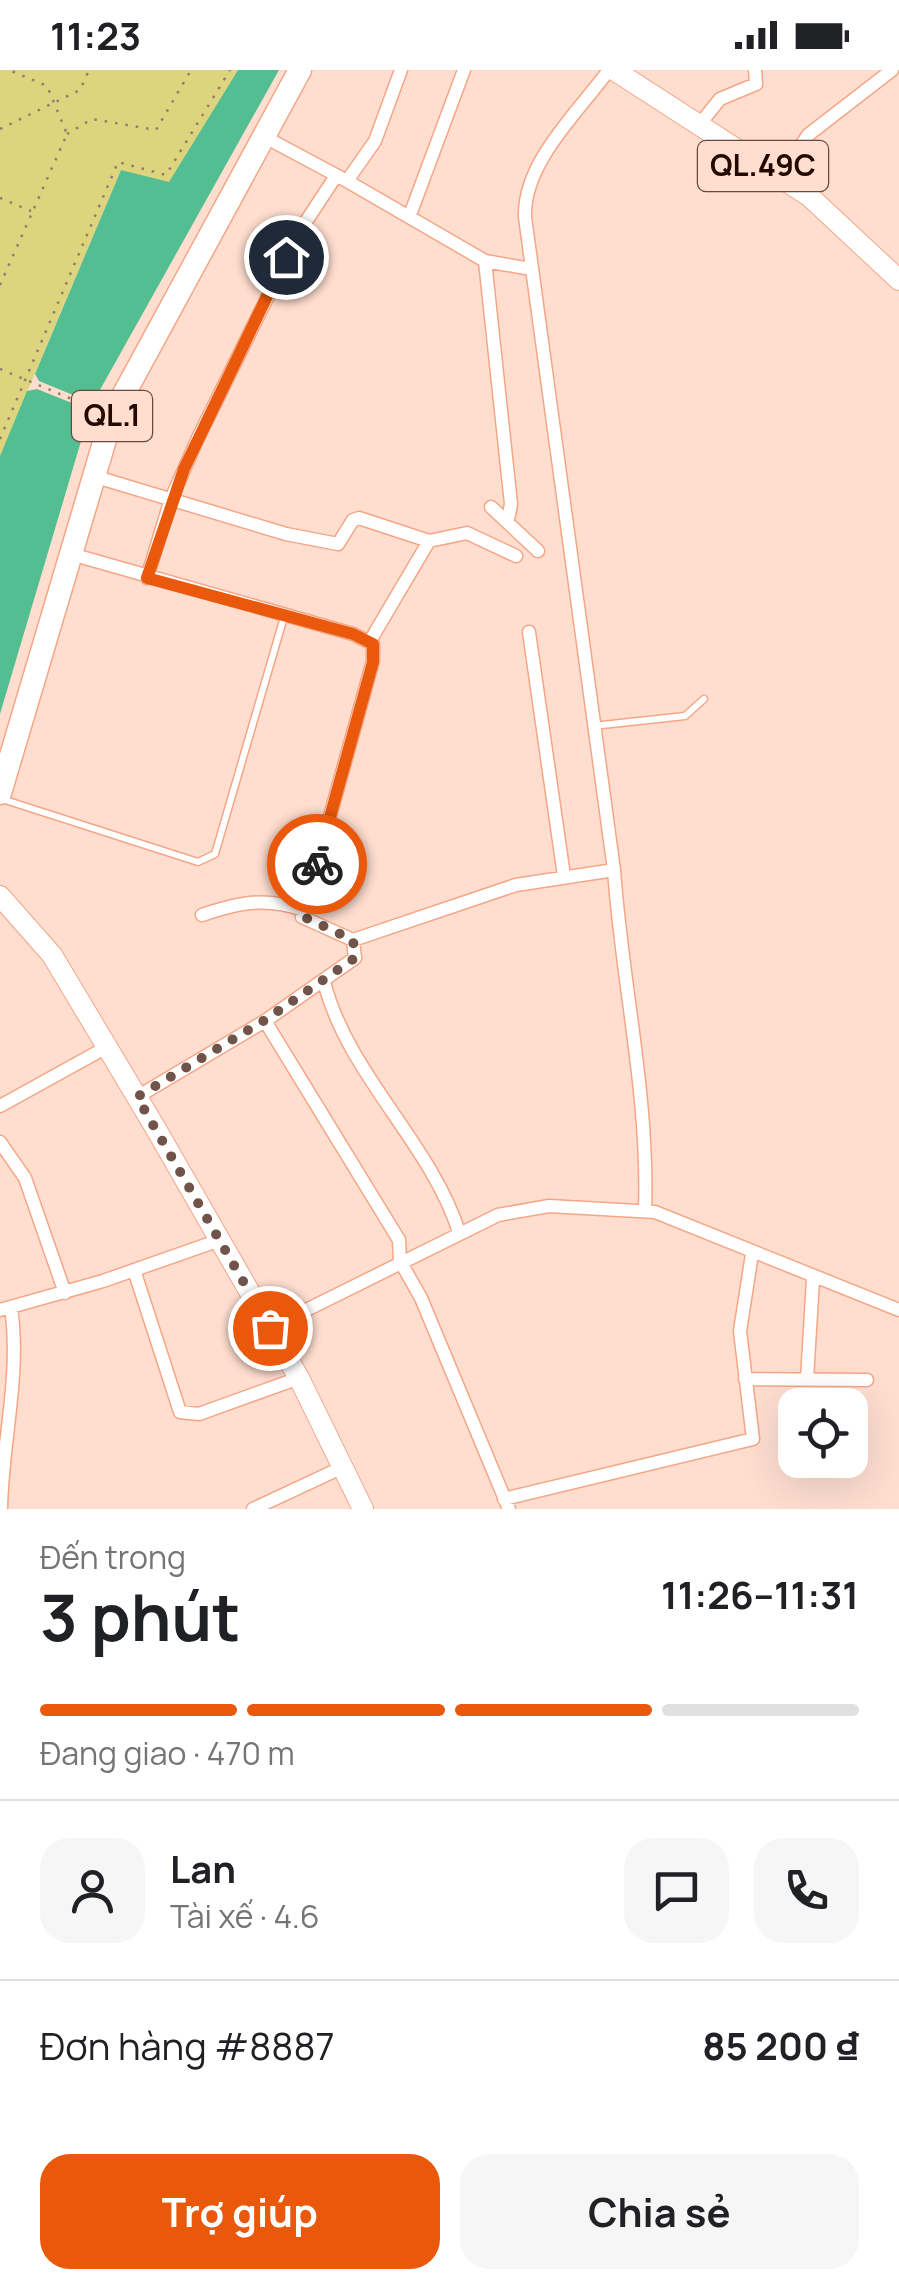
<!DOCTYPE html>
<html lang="vi">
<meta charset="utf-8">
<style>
body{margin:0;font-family:Manrope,sans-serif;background:#f6f6f6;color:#202124;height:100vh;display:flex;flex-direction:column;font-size:38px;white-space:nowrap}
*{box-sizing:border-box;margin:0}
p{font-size:32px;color:#757577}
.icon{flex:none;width:55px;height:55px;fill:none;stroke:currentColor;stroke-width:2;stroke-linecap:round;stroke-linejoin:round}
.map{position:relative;height:1439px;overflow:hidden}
.sheet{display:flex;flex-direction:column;background:#fff;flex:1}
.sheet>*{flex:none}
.buttons{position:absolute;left:778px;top:1318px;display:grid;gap:20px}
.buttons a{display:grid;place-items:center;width:90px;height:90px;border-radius:20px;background:#fff;box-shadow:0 10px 40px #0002;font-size:50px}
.pin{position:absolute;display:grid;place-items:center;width:85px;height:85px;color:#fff;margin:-42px;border:5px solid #fff;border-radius:50%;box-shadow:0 2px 10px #0007}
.courier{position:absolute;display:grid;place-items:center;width:100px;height:100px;margin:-50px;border:8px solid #ea580c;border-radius:50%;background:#fff;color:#222;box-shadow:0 2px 12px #0007}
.summary em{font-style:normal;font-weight:700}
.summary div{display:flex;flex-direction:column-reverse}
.summary{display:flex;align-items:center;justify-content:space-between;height:170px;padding:0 40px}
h1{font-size:65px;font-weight:700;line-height:75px}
.bar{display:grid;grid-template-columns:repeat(4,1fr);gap:15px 10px;align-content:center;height:120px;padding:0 40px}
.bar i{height:12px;border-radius:8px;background:#e0e0e0}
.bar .active{background:#ea580c}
.bar p{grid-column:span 4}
.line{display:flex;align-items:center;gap:25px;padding:0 40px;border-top:2px solid #e0e0e0}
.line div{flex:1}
.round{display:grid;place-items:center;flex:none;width:105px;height:105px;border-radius:30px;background:#f6f6f6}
.action{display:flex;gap:20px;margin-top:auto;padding:20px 40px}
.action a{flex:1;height:115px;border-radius:30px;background:#ea580c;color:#fff;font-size:40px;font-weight:700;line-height:115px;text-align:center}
.action a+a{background:#f6f6f6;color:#202124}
.status{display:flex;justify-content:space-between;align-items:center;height:70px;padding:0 50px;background:#fff;direction:ltr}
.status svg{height:28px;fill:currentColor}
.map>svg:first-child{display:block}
</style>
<div class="status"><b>11:23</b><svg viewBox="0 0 49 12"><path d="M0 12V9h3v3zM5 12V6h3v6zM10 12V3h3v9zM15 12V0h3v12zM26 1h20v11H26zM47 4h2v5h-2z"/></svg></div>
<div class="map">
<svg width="899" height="1439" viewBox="0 0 899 1439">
<rect width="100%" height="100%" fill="#ffded0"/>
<!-- green -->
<path fill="#ddd47e" d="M0 0H238L169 113 121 100 0 386Z"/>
<!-- water -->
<path fill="#52be91" d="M238 0H279L96 327 85 330 39 311 35 304 121 100 169 112Z
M37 319 82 337 87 351 0 644V386L27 321Z"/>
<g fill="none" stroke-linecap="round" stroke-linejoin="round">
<defs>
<path id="lane" d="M593 656 685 646 704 629
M2 729 198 792 215 784 284 547"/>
<path id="street" d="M609 0C578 42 523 93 525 147L614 800C622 914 649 1025 645 1140
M699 55 720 29 756 14 755 0
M263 66 347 111 375 71 401 0
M780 107 808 65 892 0
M347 111 485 191 531 199
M410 145 464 0
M485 191 511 434 508 450
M93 406 286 464 338 474 353 450 359 448 429 471 467 463 516 486
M491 437 538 481
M71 484 353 564 373 574V591L302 847 353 870 355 888 265 951 137 1027
M147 508 171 429 198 368 301 159 336 106
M529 562 564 806
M370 571 429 471
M202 845C240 832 266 827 304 840
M353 870 516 815 614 800
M324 912C348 1005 430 1072 459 1162
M265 951 399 1170 400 1191 421 1228 509 1439
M0 1036 105 978
M0 1072 25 1108 65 1223
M134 1200 180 1342 199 1344 299 1308
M0 1240 103 1211 217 1171
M270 1258 498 1145 549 1136 655 1142 899 1240
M745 1309 867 1310
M807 1309 813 1209
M504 1429 753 1369 740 1261 752 1184
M1 1439C2 1372 21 1305 11 1238
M253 1439 343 1397"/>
<path id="primary" d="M614 0 809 126 899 210
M0 826 52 885 156 1059 299 1308 363 1439"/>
<path id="highway" d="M0 723 112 346 300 0"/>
</defs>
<!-- lane casing -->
<use href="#lane" stroke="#f4a686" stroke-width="9"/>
<!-- street casing -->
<use href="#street" stroke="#f4a686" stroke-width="15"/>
<!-- primary casing -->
<use href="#primary" stroke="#f4a686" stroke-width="22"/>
<!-- highway casing -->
<use href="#highway" stroke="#f4a686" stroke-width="25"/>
<!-- path -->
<path stroke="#987a6f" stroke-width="2.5" stroke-dasharray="2.5 8" stroke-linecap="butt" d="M0 59 80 20 89 0
M67 64 92 49 156 60 191 0
M0 128 31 141
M0 215 67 64 47 16 9 0
M0 299 96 339
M0 369 118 92 166 105 230 0"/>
<!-- lane -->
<use href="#lane" stroke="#fff" stroke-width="6"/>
<!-- street -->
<use href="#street" stroke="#fff" stroke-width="12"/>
<!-- primary -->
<use href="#primary" stroke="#fff" stroke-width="20"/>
<!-- highway -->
<use href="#highway" stroke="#fff" stroke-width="22"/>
</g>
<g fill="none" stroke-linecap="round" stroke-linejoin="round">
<!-- done -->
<path stroke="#715449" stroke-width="10" stroke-dasharray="0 18" d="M270 1258 137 1027 265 950 355 888 353 870 302 846 317 794"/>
<!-- route -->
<path stroke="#ea580c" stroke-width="12" d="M286 187 184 399 147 508 353 564 373 574V592L317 794"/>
</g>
<g text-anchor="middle" stroke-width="9" stroke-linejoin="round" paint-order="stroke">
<!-- shield labels -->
<g fill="#ffded0" stroke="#66493f" stroke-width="2.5">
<rect x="698" y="71" width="130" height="50" rx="8"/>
<rect x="72" y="321" width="80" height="50" rx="8"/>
</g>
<g font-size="30" font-weight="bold" fill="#240901">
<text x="763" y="106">QL.49C</text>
<text x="112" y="356">QL.1</text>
</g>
</g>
</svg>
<div class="buttons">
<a><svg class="icon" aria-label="locate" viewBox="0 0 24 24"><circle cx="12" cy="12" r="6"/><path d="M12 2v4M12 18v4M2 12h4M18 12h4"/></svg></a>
</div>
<div class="pin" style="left:270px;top:1258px;background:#ea580c"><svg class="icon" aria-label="bag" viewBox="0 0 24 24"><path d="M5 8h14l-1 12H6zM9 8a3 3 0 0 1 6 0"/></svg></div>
<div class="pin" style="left:286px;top:187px;background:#1f2937"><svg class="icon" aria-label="home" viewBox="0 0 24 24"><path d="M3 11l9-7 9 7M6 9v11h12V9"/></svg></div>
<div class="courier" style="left:317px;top:794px"><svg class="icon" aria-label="bike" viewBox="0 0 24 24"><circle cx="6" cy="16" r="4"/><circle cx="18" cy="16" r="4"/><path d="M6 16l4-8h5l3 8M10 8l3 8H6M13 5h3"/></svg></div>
</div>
<section class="sheet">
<div class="summary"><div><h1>3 phút</h1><p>Đến trong</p></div><em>11:26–11:31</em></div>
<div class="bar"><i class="active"></i><i class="active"></i><i class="active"></i><i></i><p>Đang giao · 470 m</p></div>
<div class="line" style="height:180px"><a class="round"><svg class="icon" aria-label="person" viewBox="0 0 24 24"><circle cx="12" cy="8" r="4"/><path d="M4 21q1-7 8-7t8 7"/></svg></a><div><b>Lan</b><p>Tài xế · 4.6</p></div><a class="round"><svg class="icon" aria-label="chat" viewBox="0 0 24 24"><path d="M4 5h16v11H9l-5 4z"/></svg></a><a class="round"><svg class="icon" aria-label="phone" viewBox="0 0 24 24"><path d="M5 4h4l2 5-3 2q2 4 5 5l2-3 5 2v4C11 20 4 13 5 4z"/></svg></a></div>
<div class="line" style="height:130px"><div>Đơn hàng #8887</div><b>85 200 ₫</b></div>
<div class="action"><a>Trợ giúp</a><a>Chia sẻ</a></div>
</section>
